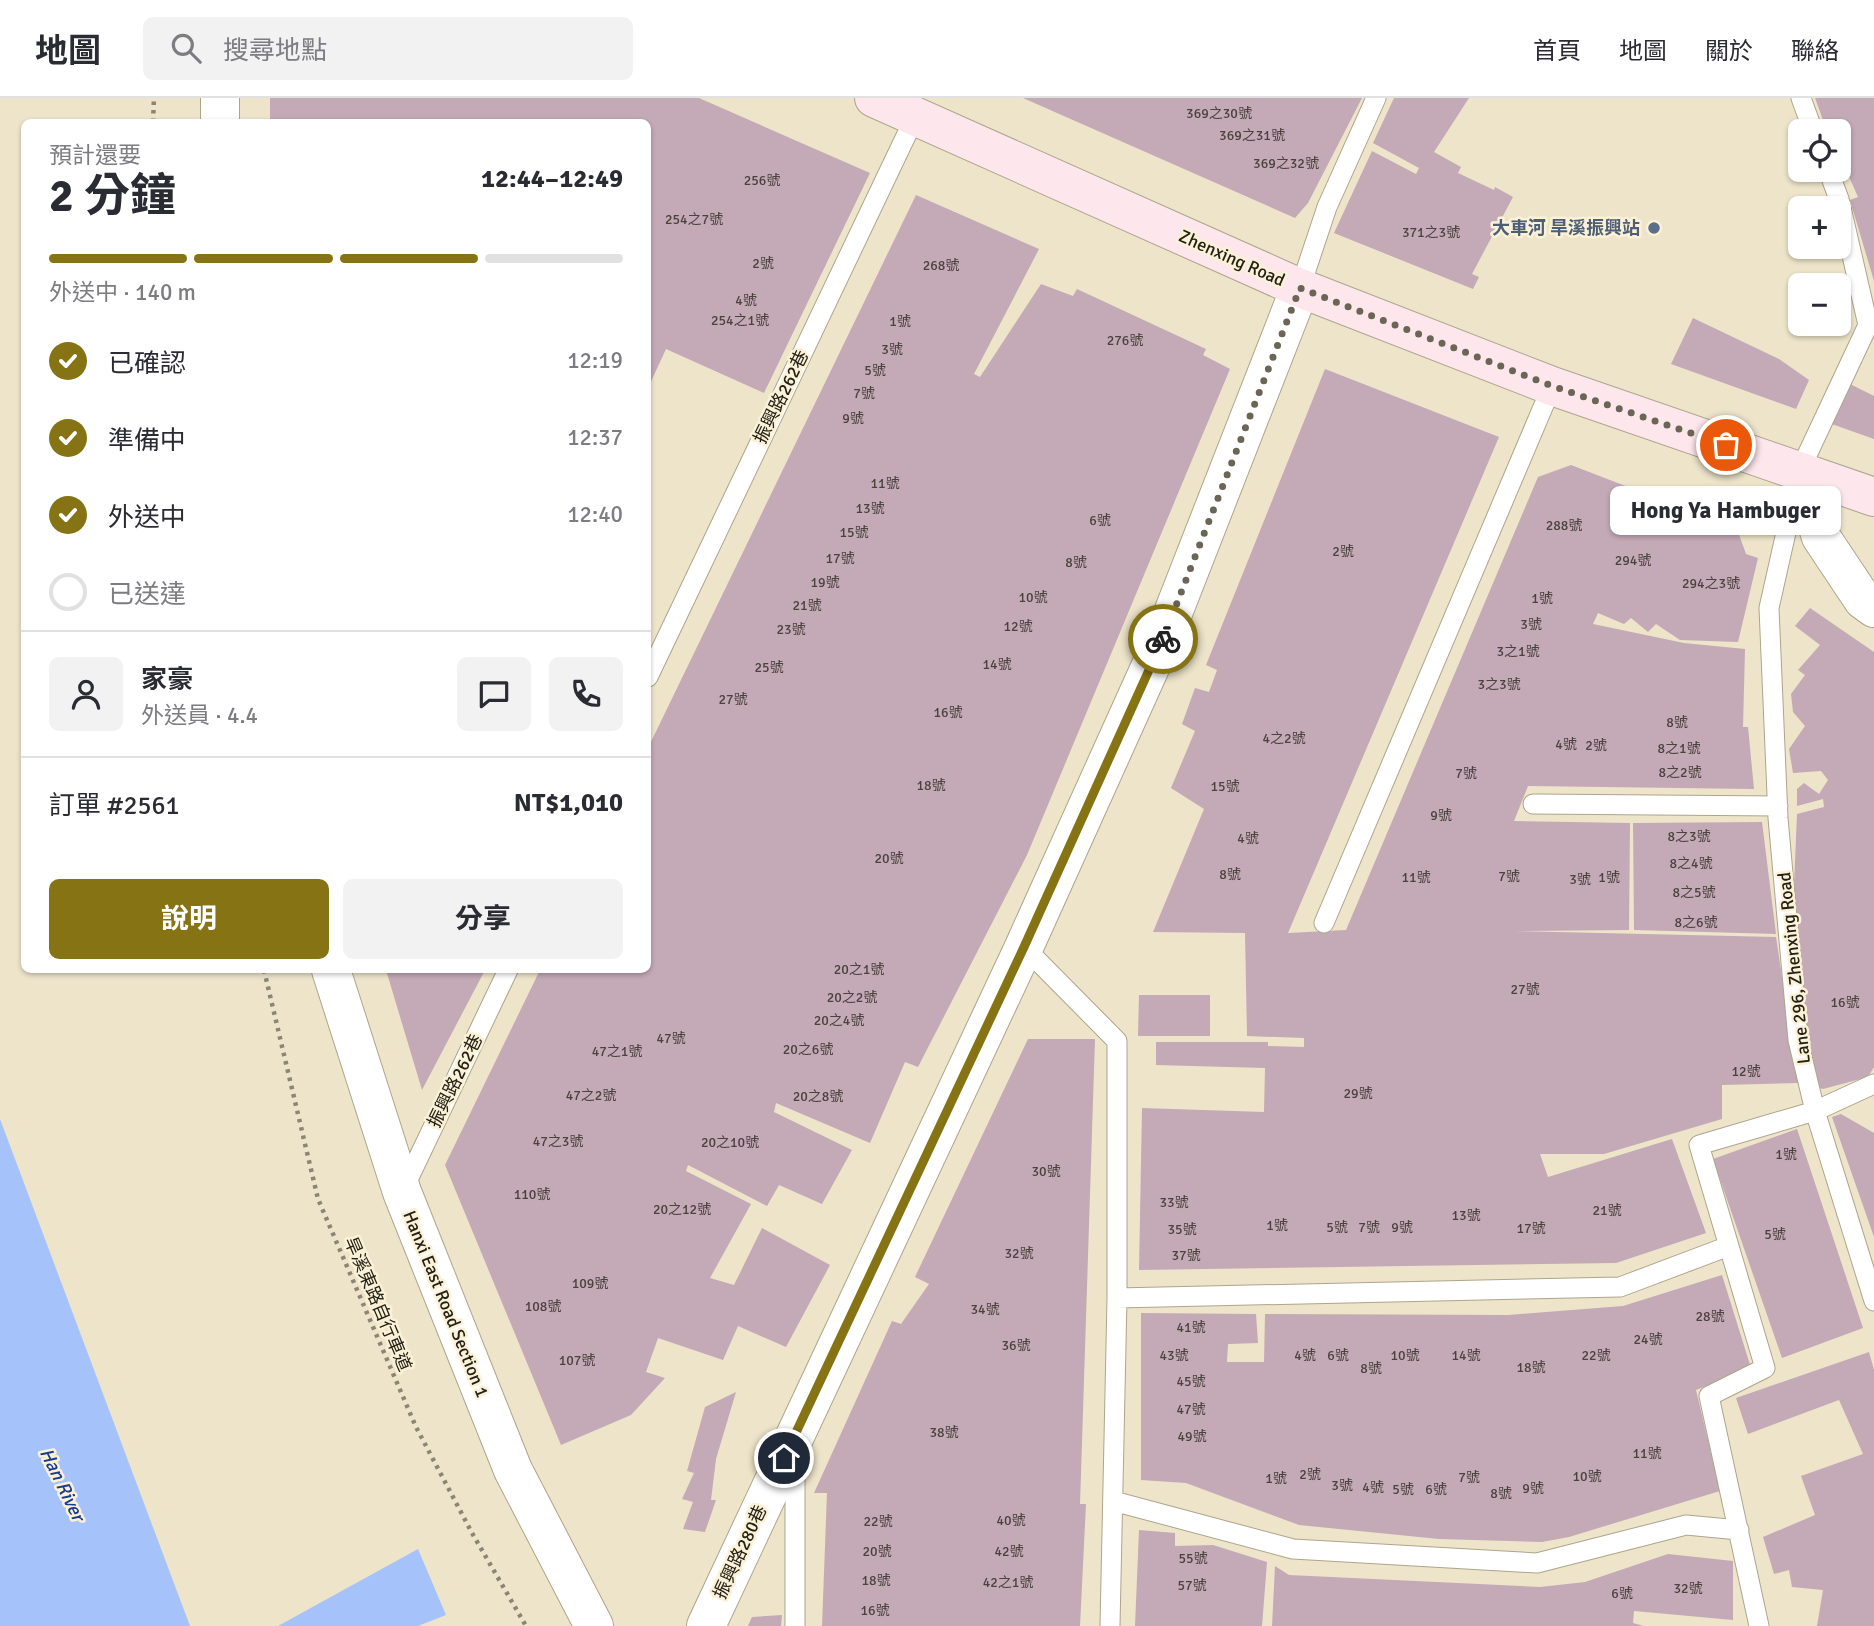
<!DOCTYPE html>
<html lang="zh-TW">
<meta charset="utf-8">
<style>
body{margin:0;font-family:Signika,"Noto Sans TC",sans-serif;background:#f2f2f3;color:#2b2b33;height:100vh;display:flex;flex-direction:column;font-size:26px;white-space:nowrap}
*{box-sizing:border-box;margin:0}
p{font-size:23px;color:#7c7c81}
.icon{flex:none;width:38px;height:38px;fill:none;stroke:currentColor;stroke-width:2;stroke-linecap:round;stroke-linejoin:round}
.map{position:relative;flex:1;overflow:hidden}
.drawer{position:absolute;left:21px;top:21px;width:630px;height:854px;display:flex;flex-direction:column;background:#fff;border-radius:10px;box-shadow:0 2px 5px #0004}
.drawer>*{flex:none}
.buttons{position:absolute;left:1788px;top:21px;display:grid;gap:14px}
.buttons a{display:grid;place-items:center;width:63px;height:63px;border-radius:10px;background:#fff;box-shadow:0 2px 5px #0004;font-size:35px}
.pin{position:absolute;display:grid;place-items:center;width:60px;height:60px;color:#fff;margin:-30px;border:4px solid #fff;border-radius:50%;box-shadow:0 2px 7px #0007}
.courier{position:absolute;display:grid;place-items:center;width:70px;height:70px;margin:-35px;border:5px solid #857314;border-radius:50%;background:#fff;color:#222;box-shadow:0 2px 9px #0007}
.bubble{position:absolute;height:49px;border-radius:10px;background:#fff;box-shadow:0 2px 5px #0004;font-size:23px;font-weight:700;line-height:49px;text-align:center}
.summary em{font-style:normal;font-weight:700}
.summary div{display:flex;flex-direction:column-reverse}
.summary{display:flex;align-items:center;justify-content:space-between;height:119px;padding:0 28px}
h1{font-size:46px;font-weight:700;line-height:52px}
.bar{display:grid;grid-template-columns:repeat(4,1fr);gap:10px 7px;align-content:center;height:84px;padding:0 28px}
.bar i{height:9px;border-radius:5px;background:#e1e1e2}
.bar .active{background:#857314}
.bar p{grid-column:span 4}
.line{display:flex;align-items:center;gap:18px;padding:0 28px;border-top:2px solid #e1e1e2}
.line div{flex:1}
.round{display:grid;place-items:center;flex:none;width:74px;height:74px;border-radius:10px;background:#f2f2f3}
ol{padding:0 28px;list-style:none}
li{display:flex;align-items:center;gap:21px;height:77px}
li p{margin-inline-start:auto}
li .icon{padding:7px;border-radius:50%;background:#857314;color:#fff;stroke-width:4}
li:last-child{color:#7c7c81}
li i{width:38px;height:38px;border:4px solid #e1e1e2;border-radius:50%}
.button{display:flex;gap:14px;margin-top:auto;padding:14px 28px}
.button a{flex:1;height:80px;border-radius:10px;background:#857314;color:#fff;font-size:28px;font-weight:700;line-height:80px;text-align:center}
.button a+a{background:#f2f2f3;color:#2b2b33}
header{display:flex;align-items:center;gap:42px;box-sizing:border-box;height:98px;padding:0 35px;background:#fff;border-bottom:2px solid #e1e1e2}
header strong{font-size:33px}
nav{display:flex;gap:38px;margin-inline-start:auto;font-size:24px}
.search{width:490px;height:63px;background:#f2f2f3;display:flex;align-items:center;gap:18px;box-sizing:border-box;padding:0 24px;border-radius:10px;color:#7c7c81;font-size:26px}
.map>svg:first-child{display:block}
</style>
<header>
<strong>地圖</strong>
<div class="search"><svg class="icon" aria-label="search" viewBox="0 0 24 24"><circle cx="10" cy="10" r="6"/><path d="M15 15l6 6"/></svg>搜尋地點</div>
<nav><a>首頁</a><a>地圖</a><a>關於</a><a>聯絡</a></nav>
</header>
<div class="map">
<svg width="1874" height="1528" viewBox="0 0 1874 1528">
<rect width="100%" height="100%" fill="#ede4ca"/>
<!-- water -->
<path fill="#a6c2fb" d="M0 1021 190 1528H0Z
M418 1451 446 1517 418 1528H278Z"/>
<!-- building -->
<path fill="#c4a9b7" d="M270 0H699L870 75 764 295 666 251 648 290V24H270Z
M1023 0H1362L1308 105 1295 120Z
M1394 0H1469L1434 54 1461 69 1458 75 1494 92 1495 89 1513 99 1472 176 1479 179 1473 191 1334 135 1372 53 1416 76 1419 70 1373 45Z
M1815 0H1874V183L1850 102 1858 99 1847 74 1850 66 1839 71V52L1845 49 1839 48V33H1827Z
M916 97 1039 151 974 276 980 279 1041 186 1073 198 1077 191 1206 251 1203 257 1230 271 1027 757 918 969 905 964 870 1045 776 1005 774 1014 852 1052 822 1106 779 1087 767 1108 688 1067 686 1073 751 1106 710 1180 734 1187 762 1130 830 1167 786 1249 738 1228 723 1262 658 1240 646 1274 665 1280 631 1317 561 1347 445 1067 540 872H648V650Z
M1693 220 1779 261 1809 282 1796 311 1671 266Z
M1325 271 1499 339 1288 835 1346 832 1538 379 1571 367 1737 431 1746 456 1758 460 1738 544 1680 542 1656 526 1648 534 1631 520 1624 526 1598 515 1593 526 1684 545 1745 551 1743 629H1748L1754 691 1528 688 1514 723 1630 725 1629 832 1513 833 1776 839 1798 985 1722 987V1021L1604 1056H1540L1548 1079 1672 1041 1706 1135 1616 1165 1139 1172 1142 1010 1264 1014 1265 970 1156 967V944H1268V948L1304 949V940L1247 938 1245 835 1153 834 1204 711 1171 690 1195 633 1182 626 1195 590 1209 594 1217 572 1206 567Z
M1850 286 1874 298V341L1829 325Z
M1810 510 1874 554V969L1868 979 1823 991 1814 989 1793 811 1797 716 1824 709 1823 701 1797 708V691L1804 685 1819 696 1828 682 1821 673 1793 675 1789 651 1805 628 1793 614 1791 596 1805 577 1798 572 1820 547 1795 528Z
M1762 724 1776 836 1634 832 1633 725Z
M386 872H485L422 992Z
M1139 897H1210V938H1138Z
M1028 941H1095L1080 1406H1086L1080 1528H822L827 1395H814L892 1223 901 1226 929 1186 915 1179Z
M1841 1016 1874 1035V1139L1832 1019Z
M1797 1031 1863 1230 1782 1260 1713 1061Z
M1722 1177 1751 1270 1696 1292 1720 1393 1569 1439 1542 1444 1439 1441 1299 1427 1186 1385 1141 1382V1215L1256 1216 1258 1245 1228 1246 1227 1264H1264L1265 1216 1508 1217 1623 1208Z
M1869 1254 1874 1272V1528H1817L1823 1492 1792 1489 1789 1472 1774 1476 1763 1439 1815 1417 1801 1378 1863 1356 1839 1302 1748 1336 1736 1300Z
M736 1294 716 1361 711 1402H716L705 1434 683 1431 693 1404 682 1401 694 1375 687 1373 705 1309Z
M1139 1432 1175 1435V1448L1213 1447 1267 1464 1262 1528H1135Z
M1668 1456 1733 1463V1522L1634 1513 1633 1525 1644 1528H1272L1275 1468 1289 1477 1540 1489 1585 1484Z
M782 1517 781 1528H748L752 1519Z"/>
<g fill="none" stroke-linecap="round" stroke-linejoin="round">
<defs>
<path id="lane" d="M1801 0 1813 33
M1828 72 1839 101 1868 227
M1300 190 1327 109 1376 0
M648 579 915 19
M1533 706 1778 708
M1324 825 1552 288
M1024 849 1117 943V1200L1110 1528
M1874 986 1815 1013 1874 1203
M403 1092 508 872
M1117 1200 1620 1189 1729 1148
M1113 1403 1293 1451 1537 1465 1686 1427 1739 1432
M795 1528V1358
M1759 1528 1709 1298 1765 1270 1699 1047 1815 1013 1798 942 1778 720 1769 510 1800 372 1868 227 1874 224"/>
<path id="street" d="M220 0V24
M1800 372 1821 439 1863 502 1874 510
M331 872 402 1094 513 1372 594 1528
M706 1528 1024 849 1162 543 1300 190"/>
<path id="secondary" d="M874 0 1300 190 1552 288 1874 399"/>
</defs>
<!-- lane casing -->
<use href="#lane" stroke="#ada58c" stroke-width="21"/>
<!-- street casing -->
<use href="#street" stroke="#ada58c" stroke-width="40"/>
<!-- secondary casing -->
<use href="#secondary" stroke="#ada58c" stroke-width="40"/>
<!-- path -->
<path stroke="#8b8573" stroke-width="4.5" stroke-dasharray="3.5 5" stroke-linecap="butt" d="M153 24 154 0
M264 872 318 1101 416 1329 472 1435 526 1528"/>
<!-- lane -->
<use href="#lane" stroke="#fff" stroke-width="19"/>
<!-- street -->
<use href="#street" stroke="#fff" stroke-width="38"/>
<!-- secondary -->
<use href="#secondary" stroke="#fde6ec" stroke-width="38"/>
</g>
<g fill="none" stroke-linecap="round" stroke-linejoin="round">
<!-- done -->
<path stroke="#6a6555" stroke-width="7" stroke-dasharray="0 12.6" d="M1163 541 1300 190 1552 288 1726 347"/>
<!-- route -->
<path stroke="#857314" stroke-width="9" d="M784 1360 1024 849 1163 541"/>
</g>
<!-- markers -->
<circle fill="#5c6f8a" stroke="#faf1d7" stroke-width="2.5" cx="1654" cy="130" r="7"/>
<g text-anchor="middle" stroke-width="5" stroke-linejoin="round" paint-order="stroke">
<!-- number labels -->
<g font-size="14" fill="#4b423e">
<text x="1219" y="20">369之30號</text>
<text x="1252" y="42">369之31號</text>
<text x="1286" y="70">369之32號</text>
<text x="762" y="87">256號</text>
<text x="694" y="126">254之7號</text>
<text x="1431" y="139">371之3號</text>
<text x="763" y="170">2號</text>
<text x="941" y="172">268號</text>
<text x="746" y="207">4號</text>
<text x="740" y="227">254之1號</text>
<text x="900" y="228">1號</text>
<text x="1125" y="247">276號</text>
<text x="892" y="256">3號</text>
<text x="875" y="277">5號</text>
<text x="864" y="300">7號</text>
<text x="853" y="325">9號</text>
<text x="885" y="390">11號</text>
<text x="870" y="415">13號</text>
<text x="1100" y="427">6號</text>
<text x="1564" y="432">288號</text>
<text x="854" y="439">15號</text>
<text x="1343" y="458">2號</text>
<text x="840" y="465">17號</text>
<text x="1633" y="467">294號</text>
<text x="1076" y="469">8號</text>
<text x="825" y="489">19號</text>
<text x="1711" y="490">294之3號</text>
<text x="1033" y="504">10號</text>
<text x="1542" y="505">1號</text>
<text x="807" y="512">21號</text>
<text x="1531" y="531">3號</text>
<text x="1018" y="533">12號</text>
<text x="791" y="536">23號</text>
<text x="1518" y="558">3之1號</text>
<text x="997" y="571">14號</text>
<text x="769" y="574">25號</text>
<text x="1499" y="591">3之3號</text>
<text x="733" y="606">27號</text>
<text x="948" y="619">16號</text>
<text x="1677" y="629">8號</text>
<text x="1284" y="645">4之2號</text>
<text x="1566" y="651">4號</text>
<text x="1596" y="652">2號</text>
<text x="1679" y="655">8之1號</text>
<text x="1680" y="679">8之2號</text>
<text x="1466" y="680">7號</text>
<text x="931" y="692">18號</text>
<text x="1225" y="693">15號</text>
<text x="1441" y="722">9號</text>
<text x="1689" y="743">8之3號</text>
<text x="1248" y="745">4號</text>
<text x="889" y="765">20號</text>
<text x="1691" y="770">8之4號</text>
<text x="1230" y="781">8號</text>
<text x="1509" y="783">7號</text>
<text x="1416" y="784">11號</text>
<text x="1609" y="784">1號</text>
<text x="1580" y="786">3號</text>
<text x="1694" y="799">8之5號</text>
<text x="1696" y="829">8之6號</text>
<text x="859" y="876">20之1號</text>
<text x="1525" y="896">27號</text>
<text x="852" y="904">20之2號</text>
<text x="1845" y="909">16號</text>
<text x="839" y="927">20之4號</text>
<text x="671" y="945">47號</text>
<text x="808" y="956">20之6號</text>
<text x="617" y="958">47之1號</text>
<text x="1746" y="978">12號</text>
<text x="1358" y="1000">29號</text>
<text x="591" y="1002">47之2號</text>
<text x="818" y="1003">20之8號</text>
<text x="558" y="1048">47之3號</text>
<text x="730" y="1049">20之10號</text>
<text x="1786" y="1061">1號</text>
<text x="1046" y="1078">30號</text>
<text x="532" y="1101">110號</text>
<text x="1174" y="1109">33號</text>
<text x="682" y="1116">20之12號</text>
<text x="1607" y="1117">21號</text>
<text x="1466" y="1122">13號</text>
<text x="1277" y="1132">1號</text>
<text x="1337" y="1134">5號</text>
<text x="1369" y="1134">7號</text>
<text x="1402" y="1134">9號</text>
<text x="1531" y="1135">17號</text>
<text x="1182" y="1136">35號</text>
<text x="1775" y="1141">5號</text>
<text x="1019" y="1160">32號</text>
<text x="1186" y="1162">37號</text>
<text x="590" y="1190">109號</text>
<text x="543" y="1213">108號</text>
<text x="985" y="1216">34號</text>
<text x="1710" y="1223">28號</text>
<text x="1191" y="1234">41號</text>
<text x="1648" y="1246">24號</text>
<text x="1016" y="1252">36號</text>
<text x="1174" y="1262">43號</text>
<text x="1305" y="1262">4號</text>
<text x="1338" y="1262">6號</text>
<text x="1405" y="1262">10號</text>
<text x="1466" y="1262">14號</text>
<text x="1596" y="1262">22號</text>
<text x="577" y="1267">107號</text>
<text x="1531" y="1274">18號</text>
<text x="1371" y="1275">8號</text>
<text x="1191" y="1288">45號</text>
<text x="1191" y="1316">47號</text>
<text x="944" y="1339">38號</text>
<text x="1192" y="1343">49號</text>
<text x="1647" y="1360">11號</text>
<text x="1310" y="1381">2號</text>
<text x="1587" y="1383">10號</text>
<text x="1469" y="1384">7號</text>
<text x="1276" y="1385">1號</text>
<text x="1342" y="1392">3號</text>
<text x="1373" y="1394">4號</text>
<text x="1533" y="1395">9號</text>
<text x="1403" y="1396">5號</text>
<text x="1436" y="1396">6號</text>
<text x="1501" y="1400">8號</text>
<text x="1011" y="1427">40號</text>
<text x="878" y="1428">22號</text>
<text x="877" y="1458">20號</text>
<text x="1009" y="1458">42號</text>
<text x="1193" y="1465">55號</text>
<text x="876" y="1487">18號</text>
<text x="1008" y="1489">42之1號</text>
<text x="1192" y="1492">57號</text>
<text x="1688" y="1495">32號</text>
<text x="1622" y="1500">6號</text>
<text x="875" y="1517">16號</text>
</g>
<!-- service labels -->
<g font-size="18" font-weight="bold" fill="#4e5e75" stroke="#faf1d7" text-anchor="end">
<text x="1640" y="136">大車河 旱溪振興站</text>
</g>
<!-- street labels -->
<g font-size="18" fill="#232016" stroke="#faf1d7">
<text transform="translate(1232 160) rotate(24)" y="6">Zhenxing Road</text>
<text transform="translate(781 299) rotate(-64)" y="6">振興路262巷</text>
<text transform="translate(1794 870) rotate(-96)" y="6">Lane 296, Zhenxing Road</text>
<text transform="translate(455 983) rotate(-64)" y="6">振興路262巷</text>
<text transform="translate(378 1206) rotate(67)" y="6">旱溪東路自行車道</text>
<text transform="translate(446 1206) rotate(68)" y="6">Hanxi East Road Section 1</text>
<text transform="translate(740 1454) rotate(-65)" y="6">振興路280巷</text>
</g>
<!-- water labels -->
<g font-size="19" font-style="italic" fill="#193b89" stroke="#faf1d7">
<text transform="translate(63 1386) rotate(64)" y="7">Han River</text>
</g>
</g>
</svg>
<div class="buttons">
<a><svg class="icon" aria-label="locate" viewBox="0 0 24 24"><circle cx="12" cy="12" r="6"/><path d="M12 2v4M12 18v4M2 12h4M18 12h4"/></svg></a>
<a>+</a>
<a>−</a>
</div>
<div class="pin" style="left:1726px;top:347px;background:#ea580c"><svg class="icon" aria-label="bag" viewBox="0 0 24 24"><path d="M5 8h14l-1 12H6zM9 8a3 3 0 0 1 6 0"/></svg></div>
<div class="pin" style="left:784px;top:1360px;background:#1f2937"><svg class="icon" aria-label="home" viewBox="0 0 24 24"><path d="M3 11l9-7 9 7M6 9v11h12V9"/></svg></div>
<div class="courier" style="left:1163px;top:541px"><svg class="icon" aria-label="bike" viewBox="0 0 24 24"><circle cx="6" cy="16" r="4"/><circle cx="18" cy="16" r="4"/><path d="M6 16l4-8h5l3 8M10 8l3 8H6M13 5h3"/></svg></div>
<div class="bubble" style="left:1610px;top:388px;width:231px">Hong Ya Hambuger</div>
<section class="drawer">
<div class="summary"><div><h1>2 分鐘</h1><p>預計還要</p></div><em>12:44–12:49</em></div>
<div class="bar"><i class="active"></i><i class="active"></i><i class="active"></i><i></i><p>外送中 · 140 m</p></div>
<ol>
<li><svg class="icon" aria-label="check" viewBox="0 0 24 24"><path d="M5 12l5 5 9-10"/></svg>已確認<p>12:19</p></li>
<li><svg class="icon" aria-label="check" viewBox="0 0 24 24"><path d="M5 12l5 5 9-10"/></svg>準備中<p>12:37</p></li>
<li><svg class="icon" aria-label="check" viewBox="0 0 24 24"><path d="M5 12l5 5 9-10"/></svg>外送中<p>12:40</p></li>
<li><i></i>已送達</li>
</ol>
<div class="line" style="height:126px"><a class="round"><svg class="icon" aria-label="person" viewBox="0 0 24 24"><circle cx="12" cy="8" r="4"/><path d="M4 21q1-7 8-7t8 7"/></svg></a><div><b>家豪</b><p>外送員 · 4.4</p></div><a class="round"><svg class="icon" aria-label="chat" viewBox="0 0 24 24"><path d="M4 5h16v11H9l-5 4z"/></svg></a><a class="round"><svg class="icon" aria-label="phone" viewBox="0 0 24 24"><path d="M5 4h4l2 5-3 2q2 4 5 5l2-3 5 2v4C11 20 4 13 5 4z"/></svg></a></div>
<div class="line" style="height:91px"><div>訂單 #2561</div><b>NT$1,010</b></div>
<div class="button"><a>說明</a><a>分享</a></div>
</section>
</div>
